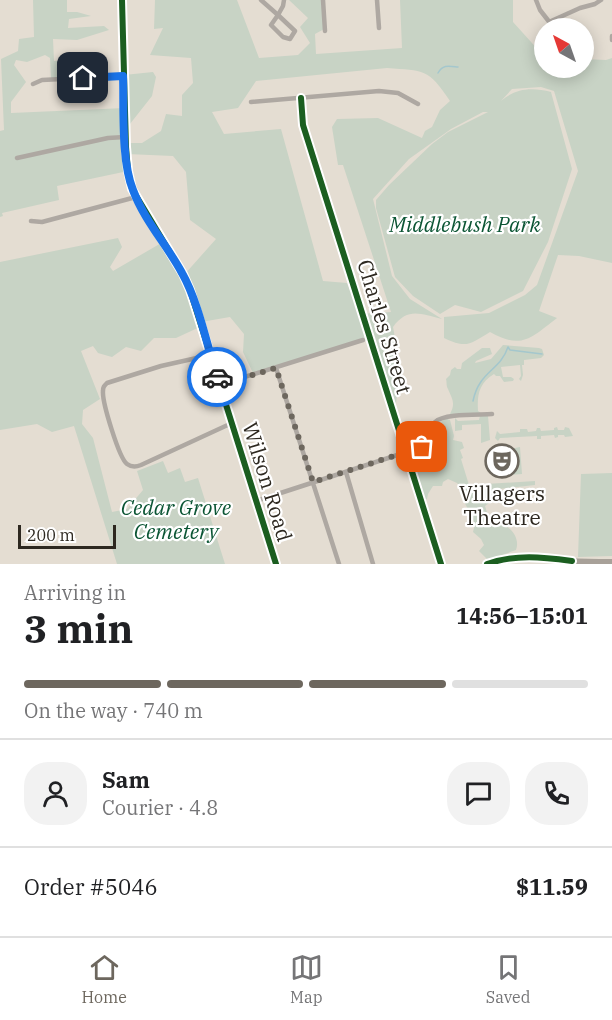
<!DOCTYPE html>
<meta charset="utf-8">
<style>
body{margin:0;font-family:"IBM Plex Serif",serif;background:#f2f2f2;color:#202124;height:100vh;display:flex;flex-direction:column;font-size:22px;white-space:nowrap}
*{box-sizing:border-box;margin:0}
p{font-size:20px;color:#757577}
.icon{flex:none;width:33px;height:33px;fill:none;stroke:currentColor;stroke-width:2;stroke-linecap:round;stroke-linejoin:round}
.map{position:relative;height:564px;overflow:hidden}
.sheet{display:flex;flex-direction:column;background:#fff;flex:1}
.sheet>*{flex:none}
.needle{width:39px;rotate:320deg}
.fabs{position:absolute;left:534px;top:18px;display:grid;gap:12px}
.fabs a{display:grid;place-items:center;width:60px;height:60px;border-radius:50%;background:#fff;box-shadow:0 3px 15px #0003;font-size:30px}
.scale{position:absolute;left:18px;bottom:15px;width:98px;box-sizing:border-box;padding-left:6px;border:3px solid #2d2820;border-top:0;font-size:16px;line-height:21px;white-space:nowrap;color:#2d2820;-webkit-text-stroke:4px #fff;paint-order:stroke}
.pin{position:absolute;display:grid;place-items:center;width:51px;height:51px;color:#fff;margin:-26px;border-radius:12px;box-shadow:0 3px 9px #0006}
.courier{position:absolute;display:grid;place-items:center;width:60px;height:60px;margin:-30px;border:4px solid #1a73e8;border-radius:50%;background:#fff;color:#222;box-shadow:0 2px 8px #0007}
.head em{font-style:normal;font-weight:700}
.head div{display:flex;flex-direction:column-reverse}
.head{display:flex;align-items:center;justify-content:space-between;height:102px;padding:0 24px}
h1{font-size:39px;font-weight:700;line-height:45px}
.bar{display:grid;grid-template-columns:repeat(4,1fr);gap:9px 6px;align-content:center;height:72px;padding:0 24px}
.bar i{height:8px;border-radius:4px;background:#e0e0e0}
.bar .on{background:#6d675e}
.bar p{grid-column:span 4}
.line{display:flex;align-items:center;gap:15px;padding:0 24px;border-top:2px solid #e0e0e0}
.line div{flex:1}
.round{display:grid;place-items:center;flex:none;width:63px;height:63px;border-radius:24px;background:#f2f2f2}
.tab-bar{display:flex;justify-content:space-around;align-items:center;height:84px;border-top:2px solid #e0e0e0;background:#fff;font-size:16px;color:#757577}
.tab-bar a{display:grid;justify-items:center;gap:3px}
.tab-bar .on{color:#6d675e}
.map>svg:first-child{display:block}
</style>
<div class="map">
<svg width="612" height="564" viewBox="0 0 612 564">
<rect width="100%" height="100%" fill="#e4ddd2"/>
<!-- green -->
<path fill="#c8d3c5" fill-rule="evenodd" d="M33 0H67V12H77L91 16 69 19 68 28 104 26 109 30 77 40 53 39 54 61 75 59 71 78 51 79 50 58 45 55 27 62 16 60 14 65 26 82 11 102V113L125 108 124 75 153 72 156 77 152 96 126 129 127 143H142L161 131 166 114 182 116V95L193 83 191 58 150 55 163 28 154 29 155 0H237L259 58 298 55 310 43 300 27 308 18 289 0H324L326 28 315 34 316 54 402 48 400 0H513V22L541 53H544V68H584V59L606 60 612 58V263L579 256 558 255 539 311 557 318C531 338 522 350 490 332 470 344 467 349 444 338V317L489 313 525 295 537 285 578 171 554 91 541 87 512 89 501 101C516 88 532 87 551 92L572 169 548 242 523 291 481 312 455 305 440 314 413 296 395 277 376 208V200L389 185 432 144 448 132 488 112H483L451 129 409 159 373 199 392 276 410 299 442 319C420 314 408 307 393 327L400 365 396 404 371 339 253 373 243 352 244 334 230 317 201 322 202 326 176 338H154L141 351 126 347 112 357 98 353 93 346 81 351 100 399 83 410 82 424 93 438 112 512 127 509 143 490 137 471 163 461 168 473 180 468 185 482 198 478 225 564H117L74 426 52 432 37 424 0 430V262L118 238 122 247 110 267 113 271 163 242 184 275 216 239 190 220 186 172 173 156 127 154 128 171 57 186 59 200 2 213 3 216 0 217V131L4 130 1 59 18 51 19 39 34 37ZM387 68C424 71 428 68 450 101L440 110 432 127 425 131 422 138 378 118 337 119 332 127 338 165H343L391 312 360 314 347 283 323 281 281 129 224 134 212 112 238 108 256 81Z
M503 345 539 348 542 349 544 355 541 358 524 360V365H522L523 375 521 381 519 379 521 376 520 365 501 367 503 377H511L514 379 513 381 504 382 500 376H496L494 374C479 383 477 395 478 411L481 413 450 414C456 403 452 399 448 389 446 386 447 382 446 379L450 375 451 370 455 367 457 369H461L462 363 482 348H490L492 354 476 361 475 363 491 359Z
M480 416H488L490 440 481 443V424L462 425V430L455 431V418L458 421 479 420Z
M447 419 450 420 454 436 453 440 462 442 464 448 460 450 463 458 461 459 469 485 535 481V485L499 489 493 500 485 506 490 522 493 525C508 521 521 537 516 550L488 560 479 551 484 545 481 539 473 532 475 524 462 497V489L457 483 448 479 443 482 442 486H433L428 494 427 499 423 500 408 456C414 453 422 451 426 446 436 436 432 423 447 419Z
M557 427 558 430H564L565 427 569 428 573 436 565 437 564 435H558V437L555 438 554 435 541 436V439H537V436L500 438 498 441 495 438 497 431 500 434 520 432V429H527L528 432 536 431 537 428H540L541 431 554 430V428Z
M520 447 522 474 494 476 497 468 500 470 513 457 510 453 515 448Z
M612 473V556L578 557 581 474Z"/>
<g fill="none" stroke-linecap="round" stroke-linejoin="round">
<!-- stream -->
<path stroke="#a4c7cd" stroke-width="1.5" d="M438 73C443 64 449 66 458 67
M473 401C479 371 500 371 508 347L510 350 542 354"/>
<!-- minor -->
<path stroke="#aea8a2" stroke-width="4.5" d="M122 0 126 147 128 171 132 189 183 274 190 290 276 564
M261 0 278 15 283 6 284 0
M323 0 325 31
M377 0 379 28
M536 0 540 10 554 28
M278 15 295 31 290 39 283 37 271 25Z
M549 22 580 8 595 4 601 0
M612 36V40
M33 84 42 80 123 76
M301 98 303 125 441 564
M251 102 379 91 398 93 418 104
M17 158 108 138 125 137
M31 221 42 222 136 197
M210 355 161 366 107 383C104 386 103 387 103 391 102 402 119 458 127 464 131 467 136 467 141 465L232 423
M276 368 339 564
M219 385 363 340
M346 472 373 564
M256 501 422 447C431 441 429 430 435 422 444 413 479 415 492 414"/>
<!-- major -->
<path stroke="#a8a199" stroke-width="6" d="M487 564C518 554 539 558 570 561 584 562 598 562 612 562"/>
<defs>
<path id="cycleway" d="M122 0 126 147 128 171 132 189 183 274 190 290 276 564
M301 98 303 125 441 564
M487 564C516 554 542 557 572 561"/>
</defs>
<!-- cycleway casing -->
<use href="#cycleway" stroke="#fff" stroke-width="10"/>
<!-- cycleway -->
<use href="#cycleway" stroke="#1b5e20" stroke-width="6"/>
</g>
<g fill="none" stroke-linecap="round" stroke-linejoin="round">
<!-- done -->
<path stroke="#6d675e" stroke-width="6" stroke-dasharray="0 10.8" d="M217 377 219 385 276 368 313 482 422 447"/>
<!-- route -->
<path stroke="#1a73e8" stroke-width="8" d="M83 78 123 76C124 108 121 161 133 190 144 220 167 245 182 273 198 301 207 345 217 377"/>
</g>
<!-- icons -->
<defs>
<symbol id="theatre-ring" viewBox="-11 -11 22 22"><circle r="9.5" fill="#fff" stroke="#6d675e" stroke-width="1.5"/><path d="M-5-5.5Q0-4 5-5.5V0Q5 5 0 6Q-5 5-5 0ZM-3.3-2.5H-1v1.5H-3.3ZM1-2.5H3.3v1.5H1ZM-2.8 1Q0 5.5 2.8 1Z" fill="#6d675e"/></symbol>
</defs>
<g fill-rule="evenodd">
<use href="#theatre-ring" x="483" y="442" width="38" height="38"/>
</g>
<g text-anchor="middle" stroke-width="4.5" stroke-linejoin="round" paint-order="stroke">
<!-- park labels -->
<g font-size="21" font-style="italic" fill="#0b5534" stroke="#fff">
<text x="465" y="232">Middlebush Park</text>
<text x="176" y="515">Cedar Grove<tspan x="176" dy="24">Cemetery</tspan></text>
</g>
<!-- street labels -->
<g font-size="21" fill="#2d2820" stroke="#fff">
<text transform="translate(384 327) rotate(73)" y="7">Charles Street</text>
<text transform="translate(267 482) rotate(73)" y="7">Wilson Road</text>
</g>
<!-- poi labels -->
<g font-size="21" fill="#2d2820" stroke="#fff">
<text x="502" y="501">Villagers<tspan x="502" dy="24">Theatre</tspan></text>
</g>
</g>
</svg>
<div class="fabs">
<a><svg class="needle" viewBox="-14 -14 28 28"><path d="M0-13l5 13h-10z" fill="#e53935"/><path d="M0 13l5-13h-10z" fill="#757577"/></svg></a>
</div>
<div class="scale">200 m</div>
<div class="pin" style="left:422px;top:447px;background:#ea580c"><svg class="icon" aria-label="bag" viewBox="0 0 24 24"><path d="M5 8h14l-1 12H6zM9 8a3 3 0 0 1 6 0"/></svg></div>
<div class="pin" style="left:83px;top:78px;background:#1f2937"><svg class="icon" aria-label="home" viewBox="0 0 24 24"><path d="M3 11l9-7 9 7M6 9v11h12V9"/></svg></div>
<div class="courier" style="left:217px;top:377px"><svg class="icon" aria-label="car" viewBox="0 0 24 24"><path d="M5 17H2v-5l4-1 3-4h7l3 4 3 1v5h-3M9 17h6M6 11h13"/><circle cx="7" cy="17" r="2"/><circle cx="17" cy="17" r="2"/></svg></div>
</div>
<section class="sheet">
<div class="head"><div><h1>3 min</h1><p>Arriving in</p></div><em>14:56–15:01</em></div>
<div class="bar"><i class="on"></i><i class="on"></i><i class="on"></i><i></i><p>On the way · 740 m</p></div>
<div class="line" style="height:108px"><a class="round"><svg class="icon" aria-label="person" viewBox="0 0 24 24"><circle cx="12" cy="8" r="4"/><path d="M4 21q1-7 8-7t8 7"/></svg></a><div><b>Sam</b><p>Courier · 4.8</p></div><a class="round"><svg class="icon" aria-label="chat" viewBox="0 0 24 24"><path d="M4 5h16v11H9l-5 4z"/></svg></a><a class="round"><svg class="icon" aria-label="phone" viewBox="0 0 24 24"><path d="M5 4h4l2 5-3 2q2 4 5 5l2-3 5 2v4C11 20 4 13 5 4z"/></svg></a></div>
<div class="line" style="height:78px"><div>Order #5046</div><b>$11.59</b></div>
</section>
<nav class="tab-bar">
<a class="on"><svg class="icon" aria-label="home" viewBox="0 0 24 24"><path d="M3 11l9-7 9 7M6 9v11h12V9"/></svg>Home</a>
<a><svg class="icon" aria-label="map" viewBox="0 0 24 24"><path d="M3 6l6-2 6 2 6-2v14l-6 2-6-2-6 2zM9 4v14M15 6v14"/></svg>Map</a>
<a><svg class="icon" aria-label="saved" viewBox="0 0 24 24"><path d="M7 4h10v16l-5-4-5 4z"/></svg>Saved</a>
</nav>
